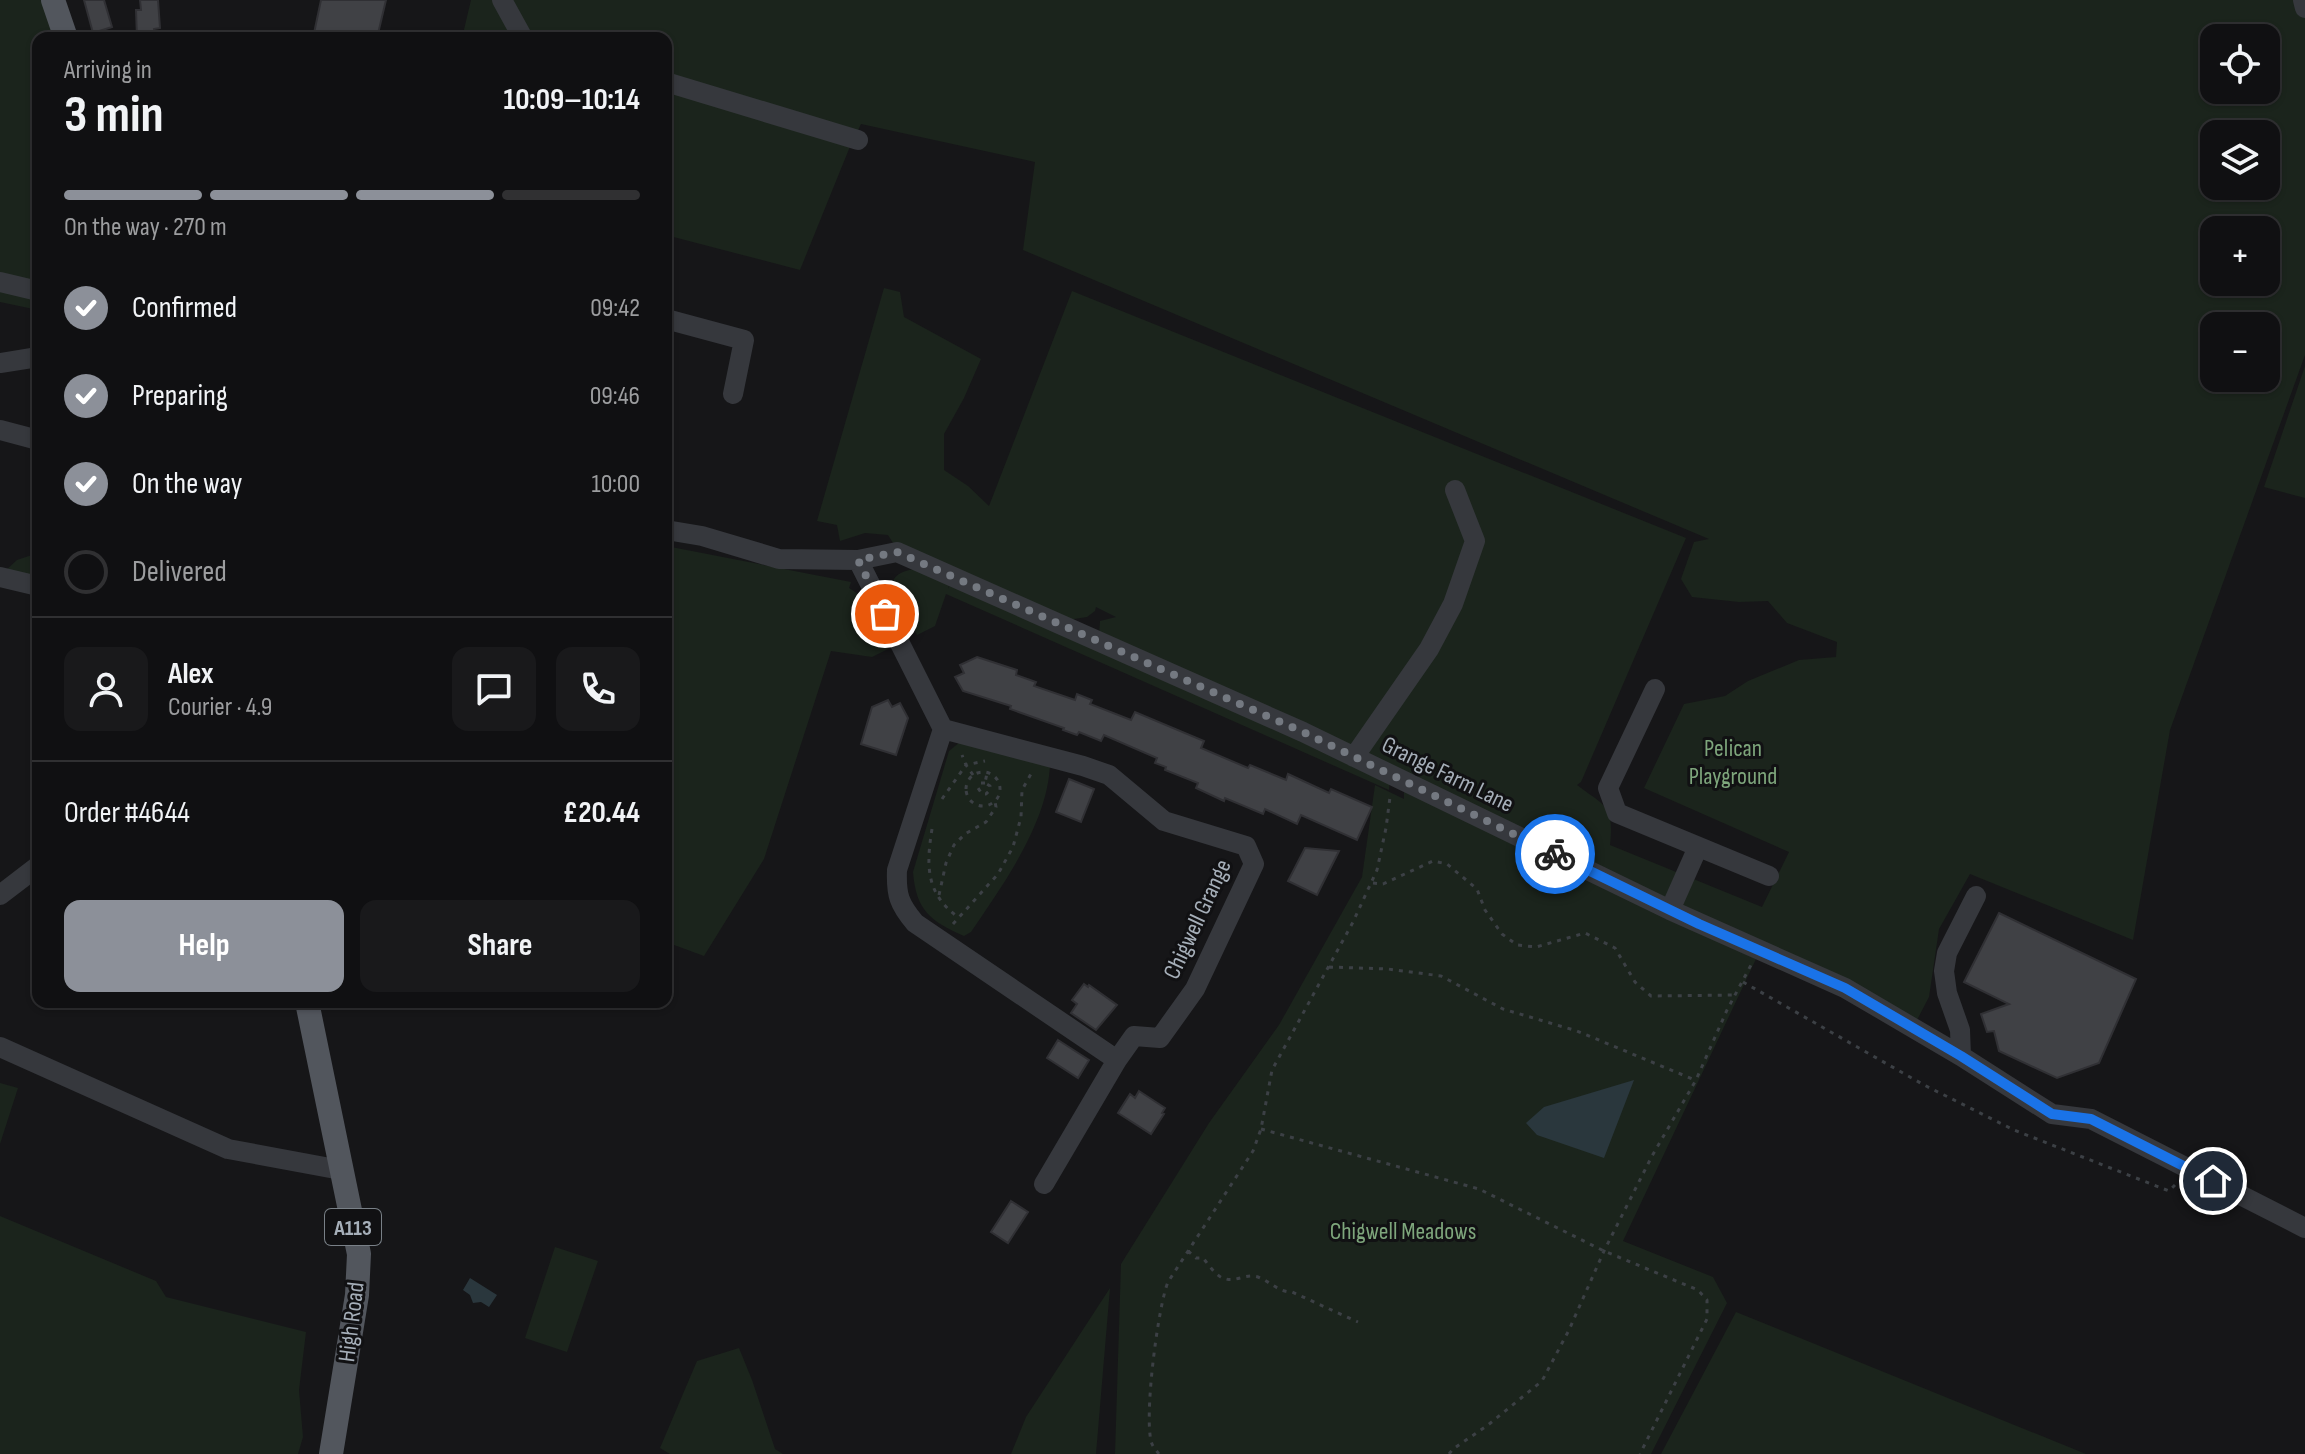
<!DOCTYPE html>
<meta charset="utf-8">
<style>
body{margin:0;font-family:"Sofia Sans Condensed",sans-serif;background:#19191b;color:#f1f3f6;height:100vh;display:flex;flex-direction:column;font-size:30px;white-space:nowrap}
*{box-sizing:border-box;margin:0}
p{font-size:26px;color:#9c9d9f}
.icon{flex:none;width:44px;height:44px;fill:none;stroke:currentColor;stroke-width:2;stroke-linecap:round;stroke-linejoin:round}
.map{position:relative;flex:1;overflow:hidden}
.drawer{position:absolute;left:32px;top:32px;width:640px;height:976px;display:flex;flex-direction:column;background:#101012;border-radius:16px;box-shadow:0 2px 6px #0004,0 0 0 2px #303032}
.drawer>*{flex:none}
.buttons{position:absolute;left:2200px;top:24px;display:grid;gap:16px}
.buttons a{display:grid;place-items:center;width:80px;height:80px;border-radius:16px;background:#101012;box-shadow:0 2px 6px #0004,0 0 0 2px #303032;font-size:40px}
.pin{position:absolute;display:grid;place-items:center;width:68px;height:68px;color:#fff;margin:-34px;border:4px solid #fff;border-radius:50%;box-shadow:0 2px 8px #0007}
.courier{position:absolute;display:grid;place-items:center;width:80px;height:80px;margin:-40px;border:6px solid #1a73e8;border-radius:50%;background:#fff;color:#222;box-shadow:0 2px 10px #0007}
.overview em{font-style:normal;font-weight:700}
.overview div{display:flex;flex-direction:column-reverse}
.overview{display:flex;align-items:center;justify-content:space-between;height:136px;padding:0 32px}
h1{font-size:52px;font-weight:700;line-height:60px}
.bar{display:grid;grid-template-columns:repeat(4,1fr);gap:12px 8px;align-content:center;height:96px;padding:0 32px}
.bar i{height:10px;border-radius:6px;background:#303032}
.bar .on{background:#8c9099}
.bar p{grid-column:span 4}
.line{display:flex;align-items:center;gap:20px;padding:0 32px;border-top:2px solid #303032}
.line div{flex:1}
.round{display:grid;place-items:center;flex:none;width:84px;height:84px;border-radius:16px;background:#19191b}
ol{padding:0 32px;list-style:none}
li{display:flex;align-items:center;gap:24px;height:88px}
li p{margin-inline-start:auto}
li .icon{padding:8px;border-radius:50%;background:#8c9099;color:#fff;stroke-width:4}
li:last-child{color:#9c9d9f}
li i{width:44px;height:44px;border:4px solid #303032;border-radius:50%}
.primary-button{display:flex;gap:16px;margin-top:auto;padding:16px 32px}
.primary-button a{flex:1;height:92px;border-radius:16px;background:#8c9099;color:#fff;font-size:32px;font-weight:700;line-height:92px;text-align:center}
.primary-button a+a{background:#19191b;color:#f1f3f6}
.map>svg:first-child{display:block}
</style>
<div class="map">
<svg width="2305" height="1454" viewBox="0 0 2305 1454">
<rect width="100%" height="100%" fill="#161618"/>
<!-- green -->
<path fill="#1b241c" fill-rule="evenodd" d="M0 0H58L69 38H38V310L0 302Z
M471 0H2305V355L2170 730 2133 940 1970 874 1939 929 1929 997 1917 1020 1099 636 1100 621 1116 617 1096 607 1095 611 1087 617 1061 621 895 546 888 535 865 533 840 541 837 525 817 521 884 288 900 292 904 317 981 359 964 398 944 434V470L968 486 989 506 1072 291 1686 538 1581 782 1577 785C1606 807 1614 805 1610 845L1762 907 1789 852 1644 788 1684 704 1725 696 1748 681 1799 660 1836 657 1837 642 1787 623 1768 601 1739 602 1692 597 1681 579 1694 542 1709 539 1023 250 1035 162 861 124 849 149 800 270 666 235V38H462ZM2214 38H2266V90H2214ZM2214 134H2266V186H2214ZM2214 230H2266V282H2214ZM2214 326H2266V378H2214Z
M2305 366V498L2264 487Z
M666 546 851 582 849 588 863 597 888 649 872 657 831 651 764 859 704 956 666 942Z
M38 553V579L5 571 17 560Z
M925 568 951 578 948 589 953 579 1390 777 1389 790 946 594 935 626 917 635 892 594C888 572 908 569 925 568Z
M960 742 1050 764C1048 823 1003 885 971 932L964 936C930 921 916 910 913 872L949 751Z
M1375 785 1404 799V787L1756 959 1623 1241 1713 1277 1727 1303 1651 1454H1115L1121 1264 1209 1123 1279 1025 1362 877Z
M0 1083 18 1088 0 1144Z
M0 1216 156 1281 166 1297 306 1332 299 1390 303 1437 298 1454H0Z
M555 1247 598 1261 567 1352 525 1338Z
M1110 1288 1096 1454H1011L1026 1417Z
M1736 1312 2086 1454H1661Z
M739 1348 752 1380 775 1449 783 1454H670L660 1448 697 1361Z"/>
<!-- water -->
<path fill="#2a373d" d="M1634 1080 1604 1158 1537 1135 1526 1123 1544 1107Z
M470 1278 497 1295 489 1307 481 1302 473 1303 470 1295 463 1290Z"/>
<!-- building -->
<path fill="#404145" stroke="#303034" stroke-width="2" d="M84 0H104L112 27 93 33Z
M140 0H158L160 28 154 29 155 38H137L136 10H141Z
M321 0H386L377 38H313Z
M977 657 1017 670 1016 675 1036 682 1034 686 1075 700 1077 694 1092 700 1090 704 1131 720 1135 712 1204 741 1201 748 1248 768 1250 765 1286 780 1288 774 1329 793 1331 789 1372 807 1357 840 1301 815 1297 824 1265 809 1263 814 1225 798 1224 801 1196 788 1198 783 1165 770 1166 767 1155 763 1157 758 1104 735 1101 741 1079 732 1077 735 1063 730 1064 728 1010 709 1011 706 963 691 955 677 964 673 960 665Z
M888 700 892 707 900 703 908 718 896 755 861 744 872 707Z
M1069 779 1094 789 1081 822 1056 812Z
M1305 848 1339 851 1317 895 1288 881Z
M1999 913 2136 979 2099 1063 2057 1078 1999 1051 1994 1031 1987 1032 1981 1014 2009 1004 1964 982Z
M1084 984 1088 987 1089 985 1117 1005 1096 1030 1071 1013 1077 1004 1072 1000Z
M1058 1040 1089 1060 1078 1078 1047 1058Z
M1139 1091 1165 1108 1162 1113 1164 1114 1151 1134 1118 1113 1130 1094 1135 1098Z
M1011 1201 1028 1212 1008 1243 991 1232Z"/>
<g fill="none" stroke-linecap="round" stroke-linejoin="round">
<!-- path -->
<path stroke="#3c4045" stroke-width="3" stroke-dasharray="4 6" stroke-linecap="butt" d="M966 789a17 17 0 1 1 34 0a17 17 0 1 1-34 0Z
M973 775 966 765 985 761
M985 783H981L978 788 982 794H986L990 790V786L985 783 987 773
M942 799 966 765 962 755
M932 829C926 866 926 894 958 917
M1373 883 1383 884 1433 861 1447 864 1477 889 1485 910 1502 934 1517 945 1536 947 1585 933 1615 948 1635 982 1651 996 1734 995
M939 895 946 863 954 845 965 834 986 822 996 807 995 802
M953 924 998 874 1013 847 1021 817 1022 790 1032 772
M1329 967 1388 969 1441 976 1503 1009 1577 1031 1695 1080
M1743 982 1924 1085 2014 1130 2169 1191 2175 1185
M1261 1129 1479 1189 1604 1251 1698 1290 1707 1300V1319L1640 1454
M1188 1251 1196 1258H1203C1209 1265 1217 1278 1226 1279 1236 1282 1247 1273 1258 1277 1271 1282 1278 1292 1292 1292L1358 1322
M1159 1454C1158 1453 1152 1445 1152 1444 1143 1421 1158 1306 1168 1282L1253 1151 1261 1129 1272 1070 1353 922 1377 870 1386 828 1390 797
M1449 1454 1453 1449 1488 1425 1542 1381 1569 1330 1604 1251 1652 1156 1696 1080 1727 1010 1751 965"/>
<!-- minor -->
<path stroke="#36383d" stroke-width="20" d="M502 0 523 38
M2303 0 2305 8
M666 82 858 140
M0 282 38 291
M666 319 744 340 733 394
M0 363 38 357
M0 430 38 440
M666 530 702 536 779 559 858 560 897 552 1303 732 1670 910 1845 988 1961 1056 2052 1114 2091 1119 2305 1228
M858 560 943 729 897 870C896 895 899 904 915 923L1117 1060 1134 1036 1160 1038 1195 989 1254 864 1246 846 1164 821 1109 775 1083 766 943 729
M0 577 38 586
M1655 689 1608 788 1617 813 1769 876
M1354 757 1429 649 1453 604 1475 541 1455 490
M0 895 38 866
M1670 910 1698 847
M0 1047 228 1149 341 1170
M1961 1056 1960 1030 1947 993 1944 971 1947 953 1976 896
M1044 1184 1117 1060"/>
<!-- major -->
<path stroke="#52565d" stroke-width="24" d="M53 0 66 38
M307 1002 359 1254 357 1295 331 1454"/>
</g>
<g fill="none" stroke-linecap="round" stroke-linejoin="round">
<!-- done -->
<path stroke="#747981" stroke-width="8" stroke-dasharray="0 14.4" d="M885 614 858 560 897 552 1303 732 1555 854"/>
<!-- route -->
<path stroke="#1a73e8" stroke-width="10" d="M1555 854 1699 924 1845 988 1961 1056 2052 1114 2091 1119 2213 1181"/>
</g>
<g text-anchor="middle" stroke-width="6" stroke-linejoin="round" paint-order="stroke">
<!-- shield labels -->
<rect fill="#111113" stroke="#798087" stroke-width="2" x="325" y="1209" width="56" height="36" rx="6"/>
<g font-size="22" font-weight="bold" fill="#a6afb9">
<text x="353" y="1235">A113</text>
</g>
<!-- park labels -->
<g font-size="24" fill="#7ea67c" stroke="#111113">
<text x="1733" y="756">Pelican<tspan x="1733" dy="28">Playground</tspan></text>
<text x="1403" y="1239">Chigwell Meadows</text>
</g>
<!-- street labels -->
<g font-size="24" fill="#a6afb9" stroke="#111113">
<text transform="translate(1448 774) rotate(26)" y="8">Grange Farm Lane</text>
<text transform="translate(1197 919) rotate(-65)" y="8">Chigwell Grange</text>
<text transform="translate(351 1322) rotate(-83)" y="8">High Road</text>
</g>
</g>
</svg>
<div class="buttons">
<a><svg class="icon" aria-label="locate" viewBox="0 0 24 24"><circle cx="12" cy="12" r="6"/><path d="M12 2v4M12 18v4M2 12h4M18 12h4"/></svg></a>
<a><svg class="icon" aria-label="layers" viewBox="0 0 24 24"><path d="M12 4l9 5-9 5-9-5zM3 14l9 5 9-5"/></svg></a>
<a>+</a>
<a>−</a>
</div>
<div class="pin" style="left:885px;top:614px;background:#ea580c"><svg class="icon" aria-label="bag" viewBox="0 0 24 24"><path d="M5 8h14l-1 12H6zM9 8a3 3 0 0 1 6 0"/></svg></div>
<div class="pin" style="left:2213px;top:1181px;background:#1f2937"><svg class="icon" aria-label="home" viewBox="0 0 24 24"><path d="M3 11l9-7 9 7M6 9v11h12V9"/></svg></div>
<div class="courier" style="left:1555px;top:854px"><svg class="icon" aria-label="bike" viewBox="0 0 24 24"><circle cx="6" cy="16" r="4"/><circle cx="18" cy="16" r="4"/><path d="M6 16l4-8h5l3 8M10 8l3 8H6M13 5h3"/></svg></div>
<section class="drawer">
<div class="overview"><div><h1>3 min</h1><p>Arriving in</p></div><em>10:09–10:14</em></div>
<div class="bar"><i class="on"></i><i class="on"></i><i class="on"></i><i></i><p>On the way · 270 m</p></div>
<ol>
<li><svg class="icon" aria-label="check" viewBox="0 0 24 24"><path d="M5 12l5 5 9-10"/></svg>Confirmed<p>09:42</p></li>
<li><svg class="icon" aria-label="check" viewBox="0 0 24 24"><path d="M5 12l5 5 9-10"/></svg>Preparing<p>09:46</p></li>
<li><svg class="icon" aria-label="check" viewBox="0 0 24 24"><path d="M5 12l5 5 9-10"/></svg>On the way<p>10:00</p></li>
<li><i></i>Delivered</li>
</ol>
<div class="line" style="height:144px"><a class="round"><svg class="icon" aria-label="person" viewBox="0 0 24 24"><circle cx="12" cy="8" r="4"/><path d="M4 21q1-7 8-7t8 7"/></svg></a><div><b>Alex</b><p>Courier · 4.9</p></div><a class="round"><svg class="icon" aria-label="chat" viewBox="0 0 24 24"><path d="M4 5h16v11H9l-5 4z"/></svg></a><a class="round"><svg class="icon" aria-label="phone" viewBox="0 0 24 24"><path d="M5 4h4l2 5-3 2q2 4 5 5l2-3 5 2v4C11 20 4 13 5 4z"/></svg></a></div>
<div class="line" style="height:104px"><div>Order #4644</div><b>£20.44</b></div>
<div class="primary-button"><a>Help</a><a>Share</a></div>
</section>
</div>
